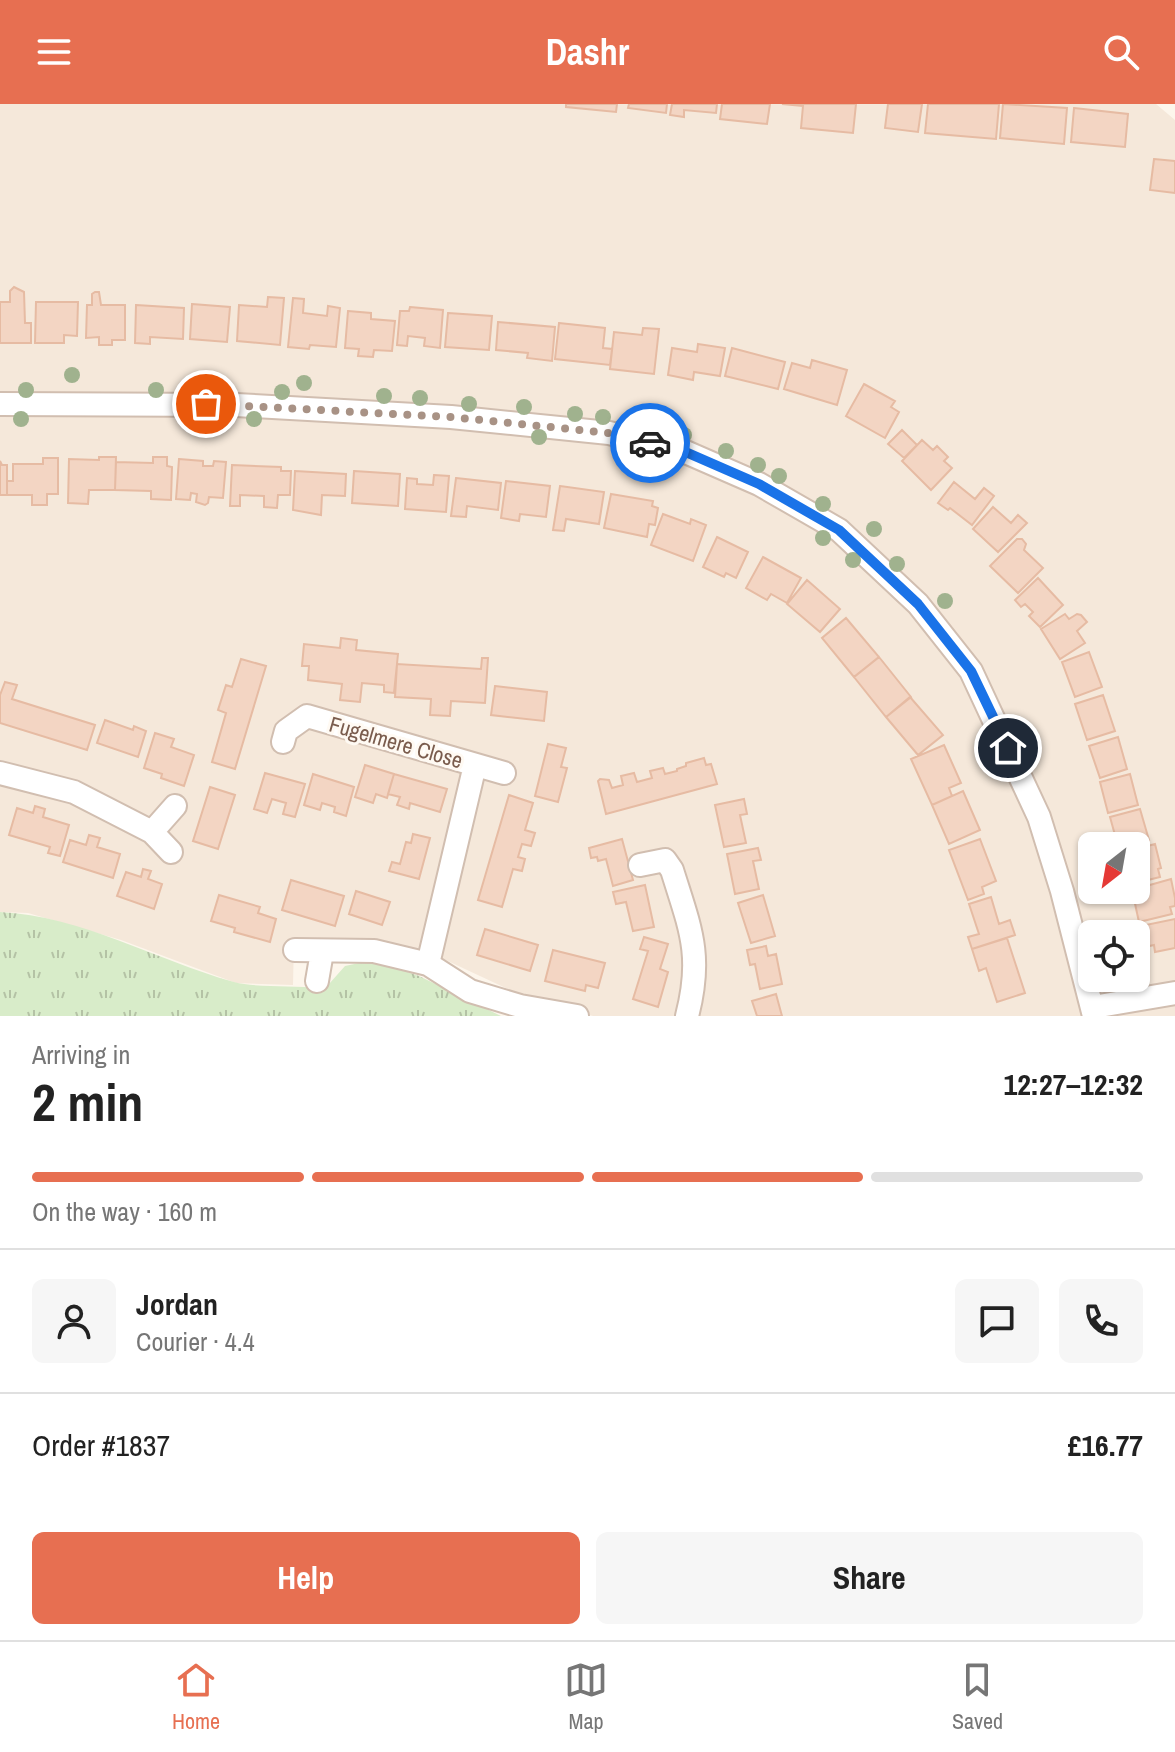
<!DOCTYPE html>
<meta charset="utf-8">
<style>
body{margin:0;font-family:"Archivo Narrow",sans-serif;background:#f6f6f6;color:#222;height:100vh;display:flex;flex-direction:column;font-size:30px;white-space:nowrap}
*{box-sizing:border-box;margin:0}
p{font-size:26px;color:#767676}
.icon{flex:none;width:44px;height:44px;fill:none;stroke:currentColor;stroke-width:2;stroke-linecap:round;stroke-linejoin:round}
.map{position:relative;height:912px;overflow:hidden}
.sheet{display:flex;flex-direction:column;background:#fff;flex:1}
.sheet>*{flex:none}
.needle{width:52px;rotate:211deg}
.tools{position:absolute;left:1078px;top:728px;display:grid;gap:16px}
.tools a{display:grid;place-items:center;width:72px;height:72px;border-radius:12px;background:#fff;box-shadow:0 2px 6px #0004;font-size:40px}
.pin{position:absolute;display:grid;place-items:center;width:68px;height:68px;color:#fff;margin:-34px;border:4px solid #fff;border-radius:50%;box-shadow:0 2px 8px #0007}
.courier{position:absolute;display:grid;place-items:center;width:80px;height:80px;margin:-40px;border:6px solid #1a73e8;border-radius:50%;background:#fff;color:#222;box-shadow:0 2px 10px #0007}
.overview em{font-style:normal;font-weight:700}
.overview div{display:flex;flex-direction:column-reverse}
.overview{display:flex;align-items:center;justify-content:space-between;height:136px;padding:0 32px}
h1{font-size:52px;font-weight:700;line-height:60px}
.bar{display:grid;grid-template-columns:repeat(4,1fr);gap:12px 8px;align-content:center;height:96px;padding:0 32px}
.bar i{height:10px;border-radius:6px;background:#e0e0e0}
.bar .on{background:#e76f51}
.bar p{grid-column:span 4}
.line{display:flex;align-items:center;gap:20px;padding:0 32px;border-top:2px solid #e0e0e0}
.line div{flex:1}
.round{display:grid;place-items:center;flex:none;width:84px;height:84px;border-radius:12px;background:#f6f6f6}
.primary-button{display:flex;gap:16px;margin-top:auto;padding:16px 32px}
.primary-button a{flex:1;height:92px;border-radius:12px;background:#e76f51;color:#fff;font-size:32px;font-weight:700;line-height:92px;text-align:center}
.primary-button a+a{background:#f6f6f6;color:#222}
header{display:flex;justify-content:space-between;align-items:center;height:104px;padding:0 32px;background:#e76f51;color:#fff;font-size:36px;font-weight:700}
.tab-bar{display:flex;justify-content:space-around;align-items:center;height:112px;border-top:2px solid #e0e0e0;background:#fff;font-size:22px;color:#767676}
.tab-bar a{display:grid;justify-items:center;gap:4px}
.tab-bar .on{color:#e76f51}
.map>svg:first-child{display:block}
</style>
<header><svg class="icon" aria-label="menu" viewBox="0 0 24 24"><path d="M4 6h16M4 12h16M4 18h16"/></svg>Dashr<svg class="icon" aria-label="search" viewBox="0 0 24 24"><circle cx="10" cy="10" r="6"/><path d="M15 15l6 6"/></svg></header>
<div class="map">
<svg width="1175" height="912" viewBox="0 0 1175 912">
<defs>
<pattern id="grass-tufts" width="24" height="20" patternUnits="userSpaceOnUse" patternTransform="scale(2)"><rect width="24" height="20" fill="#d8ecc9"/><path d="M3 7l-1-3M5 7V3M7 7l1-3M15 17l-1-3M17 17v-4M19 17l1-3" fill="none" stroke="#b4c2a5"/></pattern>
</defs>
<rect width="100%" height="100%" fill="#fdf6ec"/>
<!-- residential -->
<path fill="#f5e8da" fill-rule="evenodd" d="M0 0H1156L1175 16V912H593L521 891 422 845 352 836 294 837 293 881 236 879 121 836 28 809 0 808ZM1092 742H1136V786H1092ZM1092 830H1136V874H1092Z"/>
<!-- grass -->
<path fill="url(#grass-tufts)" d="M0 808C82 812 155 856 234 878 256 884 294 881 319 884L329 880 345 862 373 856 419 872 501 912H0Z"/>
<!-- building -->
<path fill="#f3d5c3" stroke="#e6bba3" stroke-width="2" d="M566 0H617L616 8 566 3Z
M629 0H667L666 9 628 4Z
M672 0H717L716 9 684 6V13L670 11Z
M722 0H770L767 20 720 15Z
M782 0H856L853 29 801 24 803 2Z
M888 0H922L918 28 885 24Z
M928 0H999L996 35 925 29Z
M1003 0 1067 4 1064 40 1000 34Z
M1074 4 1128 10 1125 43 1071 38Z
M1154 55 1175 57V89L1150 86Z
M14 183 24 188 25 219H31V239H0V198H10V187Z
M95 188H99L101 201H125V236H112V241H99V233L86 234 87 201H92V190Z
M268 193 284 194 280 241 237 237 239 201 267 203Z
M293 194 304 195 303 209 327 212 328 202 340 204 336 243 310 241 309 245 288 243Z
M36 198H78L77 232 64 231V239H35Z
M192 200 230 203 227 238 190 235Z
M136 201 184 204 183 235 150 233V240L135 239Z
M410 203 443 206 440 244 424 242 425 234 408 232 407 242 397 241 400 207H409Z
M348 207 371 209V215L395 217 392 247 374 246 373 253 358 252 359 245 345 244Z
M448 209 492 212 489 246 445 243Z
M498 218 555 223 552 257 527 254 528 249 496 246Z
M559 219 605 224 603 244 612 245 610 261 555 255Z
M643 224 659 225 654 270 610 265 614 228 642 231Z
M698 240 725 244 720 272 694 268 693 276 668 271 672 244 697 248Z
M732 244 785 258 778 285 725 272Z
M812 256 847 266 837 301 784 285 792 259 810 264Z
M864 280 895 297 891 303 899 308 885 334 846 312Z
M902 326 917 341 904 354 888 340Z
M922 336 933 346 937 342 948 353 944 357 952 364 931 386 902 357Z
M99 353H116L115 386H89L88 400 68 399 69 355 99 356Z
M153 353H167V362L172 363 171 396 151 395V387L115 386 116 358 153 359Z
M43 354H58V390H47V401H32V391H7V377H13V360H43Z
M179 355 203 357V362H213L214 357 226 358 223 394 209 393 208 399 205 401 196 398 197 390 191 389 190 396 176 395Z
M0 357 2 361H7V391H0Z
M232 361 281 363V367H291L290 391H278L277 404 264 403V392L240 391V402H230Z
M295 367 346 370 345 392 322 391 321 411 293 406Z
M354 367 400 370 398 402 352 399Z
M434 371 449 372 446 408 405 405 407 374 417 375V380L433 381Z
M456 374 501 379 498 406 467 402 466 413 451 412Z
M506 377 550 382 546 413 520 410 519 417 501 414Z
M954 378 975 395 984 384 994 392 972 421 950 404 948 406 938 399Z
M560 382 604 388 599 420 566 415 564 427 553 426Z
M611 390 653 397 652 402 658 404 655 421 649 420 647 433 604 424Z
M993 403 1011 419 1018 411 1027 419 998 448 973 425Z
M663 410 690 420 691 415 706 421 693 457 651 441Z
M717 433 748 448 736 474 726 469 724 473 703 463Z
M1017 435H1022L1026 440 1024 446 1043 464 1018 489 990 462Z
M763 453 801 474 787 499 771 490 767 496 746 484Z
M1038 474 1063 501 1040 523 1029 512 1033 508 1025 500 1021 503 1015 496Z
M807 476 840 505 820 528 787 500Z
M1065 510 1069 515 1077 510 1081 511 1087 518 1077 527 1085 539 1060 555 1041 525Z
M846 514 879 553 854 573 822 534Z
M341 534 357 536 356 546 398 550 394 589 384 588V581L362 579 360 598 340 596 342 580 308 576 309 562H302L304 540 340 544Z
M1089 548 1102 583 1075 593 1062 558Z
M879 553 911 593 886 613 854 573Z
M482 554H488L485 599 451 597 450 612 430 611 431 595 395 593 397 560 481 565Z
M241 555 266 562 235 665 212 658 226 609 218 606 226 581 232 583Z
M5 578 17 581 12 595 95 621 87 646 0 619V591Z
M495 582 547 588 544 617 491 611Z
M1103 591 1115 627 1087 636 1075 600Z
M910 593 943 631 918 651 886 613Z
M105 616 133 626 134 622 146 627 138 653 97 639Z
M155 629 174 635 171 643 194 651 184 682 161 674 162 670 144 664Z
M1118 633 1127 665 1100 674 1089 642Z
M548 640 566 644 561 663 567 664 558 698 535 692Z
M944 641 961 679 949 684 952 692 932 701 911 655Z
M704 654 706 661 711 660 717 680 606 710 598 677 600 675 609 676 612 684 623 681 621 672 634 669 637 678 652 674 650 667 663 664 665 670 677 667V665L686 662V659Z
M365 661 394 670 387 694 376 690 373 699 355 693Z
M265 669 305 680 295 713 283 710 286 699 272 695 267 709 254 705Z
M313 670 354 683 346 712 334 708 335 703 322 699 320 706 304 701Z
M394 670 447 685 440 708 410 699 409 705 397 701 400 693 388 690Z
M1130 670 1138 701 1108 709 1100 678Z
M210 683 235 691 218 745 193 737Z
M963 687 980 726 949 740 932 701Z
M509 691 533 699 525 726 535 729 531 742 522 740 518 753 525 755 522 767 513 765 502 803 478 796Z
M744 695 747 710 740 711 746 739 724 743 715 701Z
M35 702 45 705 43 713 69 721 60 752 48 749 50 743 9 731 17 704 33 709Z
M1140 705 1149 736 1129 742H1118L1110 713Z
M413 730 430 734 419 775 389 767 392 758 400 760 406 738 411 739Z
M89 731 100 734 97 743 120 750 113 774 63 758 70 736 86 741Z
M622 735 633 776 613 782 606 755 598 757 597 753 591 754 589 744Z
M980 735 996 777 982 783 984 790 968 796 949 746Z
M1155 740 1161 764 1158 765 1160 773 1136 779V745Z
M758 744 761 756 753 757 759 785 735 790 727 750Z
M143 765 151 767 148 775 162 780 154 805 117 792 126 768 141 773Z
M1171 775 1175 794V802L1170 803 1172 810 1139 818 1132 786Z
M291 776 344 792 335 822 282 806Z
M645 781 654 823 633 827 626 798 616 800 613 788Z
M356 787 390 798 382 821 349 810Z
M219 791 260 803 258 809 276 815 270 838 234 828 235 824 211 817Z
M763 791 775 832 751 839 738 799Z
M991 793 999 820 1010 816 1015 831 972 845 968 833 979 830 969 800Z
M1175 815V844L1155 848 1154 841 1145 843 1141 822Z
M485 825 538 841 530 867 477 851Z
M644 833 668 840 660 865 668 868 658 903 633 895 648 847 640 845Z
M1007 834 1025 889 997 898 986 864 979 867 972 845Z
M766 842 768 852 776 850 782 880 760 885 755 860 750 861 747 846Z
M553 846 605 859 598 884 586 881 585 887 545 877Z
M776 890 782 912H757L752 897Z"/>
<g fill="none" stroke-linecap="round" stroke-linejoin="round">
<defs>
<path id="minor" d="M0 300 236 301 451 313 609 329 681 346 759 380 839 426 918 500 971 567 1039 713 1062 787 1094 912
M283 638 286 627 307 612 504 669
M0 669 74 688 152 728 171 748
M152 728 175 702
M640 761 665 756 672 766C690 824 703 851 687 912
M295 846 374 847 428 860 470 887 520 902 577 912
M428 860 475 661
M317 877 322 848
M1093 903 1175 889"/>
</defs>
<!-- minor casing -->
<use href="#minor" stroke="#d1beb0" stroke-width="26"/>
<!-- minor -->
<use href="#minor" stroke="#fff" stroke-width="22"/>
</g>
<!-- trees -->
<g fill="#a0b28e">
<circle cx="72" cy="271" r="8"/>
<circle cx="304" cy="279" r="8"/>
<circle cx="214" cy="284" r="8"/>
<circle cx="26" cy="286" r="8"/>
<circle cx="156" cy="286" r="8"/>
<circle cx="282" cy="288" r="8"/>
<circle cx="384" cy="292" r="8"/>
<circle cx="420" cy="294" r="8"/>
<circle cx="469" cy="300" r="8"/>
<circle cx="524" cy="303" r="8"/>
<circle cx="575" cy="310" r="8"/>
<circle cx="603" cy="313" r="8"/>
<circle cx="21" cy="315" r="8"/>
<circle cx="254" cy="315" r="8"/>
<circle cx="641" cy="320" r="8"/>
<circle cx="684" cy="331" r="8"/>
<circle cx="539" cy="333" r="8"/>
<circle cx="726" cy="347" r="8"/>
<circle cx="758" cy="361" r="8"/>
<circle cx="779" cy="372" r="8"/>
<circle cx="823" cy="400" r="8"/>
<circle cx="874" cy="425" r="8"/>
<circle cx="823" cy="434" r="8"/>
<circle cx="853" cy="456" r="8"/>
<circle cx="897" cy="460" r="8"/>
<circle cx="945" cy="497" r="8"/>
</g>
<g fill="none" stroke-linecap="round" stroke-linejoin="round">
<!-- done -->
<path stroke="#a89285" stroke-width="8" stroke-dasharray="0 14.4" d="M206 300 451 313 609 329 650 339"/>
<!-- route -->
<path stroke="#1a73e8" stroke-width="10" d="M650 339 681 346 759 380 839 426 918 500 971 567 1008 644"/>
</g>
<g text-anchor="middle" stroke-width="6" stroke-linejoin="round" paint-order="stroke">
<!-- street labels -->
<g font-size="22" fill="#7a5c4d" stroke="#fffaf3">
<text transform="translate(396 638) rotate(16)" y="8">Fugelmere Close</text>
</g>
</g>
</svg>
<div class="tools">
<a><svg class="needle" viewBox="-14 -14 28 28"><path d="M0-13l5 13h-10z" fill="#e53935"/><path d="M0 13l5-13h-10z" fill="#767676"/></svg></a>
<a><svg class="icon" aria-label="locate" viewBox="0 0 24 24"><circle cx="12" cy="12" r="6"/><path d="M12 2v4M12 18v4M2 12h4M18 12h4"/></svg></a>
</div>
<div class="pin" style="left:206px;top:300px;background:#ea580c"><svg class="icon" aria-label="bag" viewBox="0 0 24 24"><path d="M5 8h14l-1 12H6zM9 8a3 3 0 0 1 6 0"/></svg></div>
<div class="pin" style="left:1008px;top:644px;background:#1f2937"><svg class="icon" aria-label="home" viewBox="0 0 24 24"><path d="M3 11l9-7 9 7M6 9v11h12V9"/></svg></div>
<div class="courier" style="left:650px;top:339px"><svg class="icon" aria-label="car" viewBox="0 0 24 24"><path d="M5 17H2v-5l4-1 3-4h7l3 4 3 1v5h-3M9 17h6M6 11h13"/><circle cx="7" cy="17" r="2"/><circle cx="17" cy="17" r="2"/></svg></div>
</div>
<section class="sheet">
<div class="overview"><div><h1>2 min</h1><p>Arriving in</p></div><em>12:27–12:32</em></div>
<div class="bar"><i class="on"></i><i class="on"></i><i class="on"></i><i></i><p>On the way · 160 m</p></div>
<div class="line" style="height:144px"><a class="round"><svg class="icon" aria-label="person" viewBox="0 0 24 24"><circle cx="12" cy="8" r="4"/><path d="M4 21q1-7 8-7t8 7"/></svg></a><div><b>Jordan</b><p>Courier · 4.4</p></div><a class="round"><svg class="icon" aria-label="chat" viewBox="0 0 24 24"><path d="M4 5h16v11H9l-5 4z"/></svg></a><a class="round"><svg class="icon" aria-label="phone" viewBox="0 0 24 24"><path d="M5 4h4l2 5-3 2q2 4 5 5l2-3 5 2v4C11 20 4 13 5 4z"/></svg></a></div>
<div class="line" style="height:104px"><div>Order #1837</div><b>£16.77</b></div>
<div class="primary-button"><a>Help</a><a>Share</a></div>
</section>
<nav class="tab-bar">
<a class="on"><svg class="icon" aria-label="home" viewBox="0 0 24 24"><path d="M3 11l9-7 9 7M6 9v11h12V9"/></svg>Home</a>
<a><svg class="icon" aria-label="map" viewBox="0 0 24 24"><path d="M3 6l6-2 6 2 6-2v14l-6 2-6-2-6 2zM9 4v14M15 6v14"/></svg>Map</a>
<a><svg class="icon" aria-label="saved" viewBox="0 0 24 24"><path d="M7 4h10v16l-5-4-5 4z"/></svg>Saved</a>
</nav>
